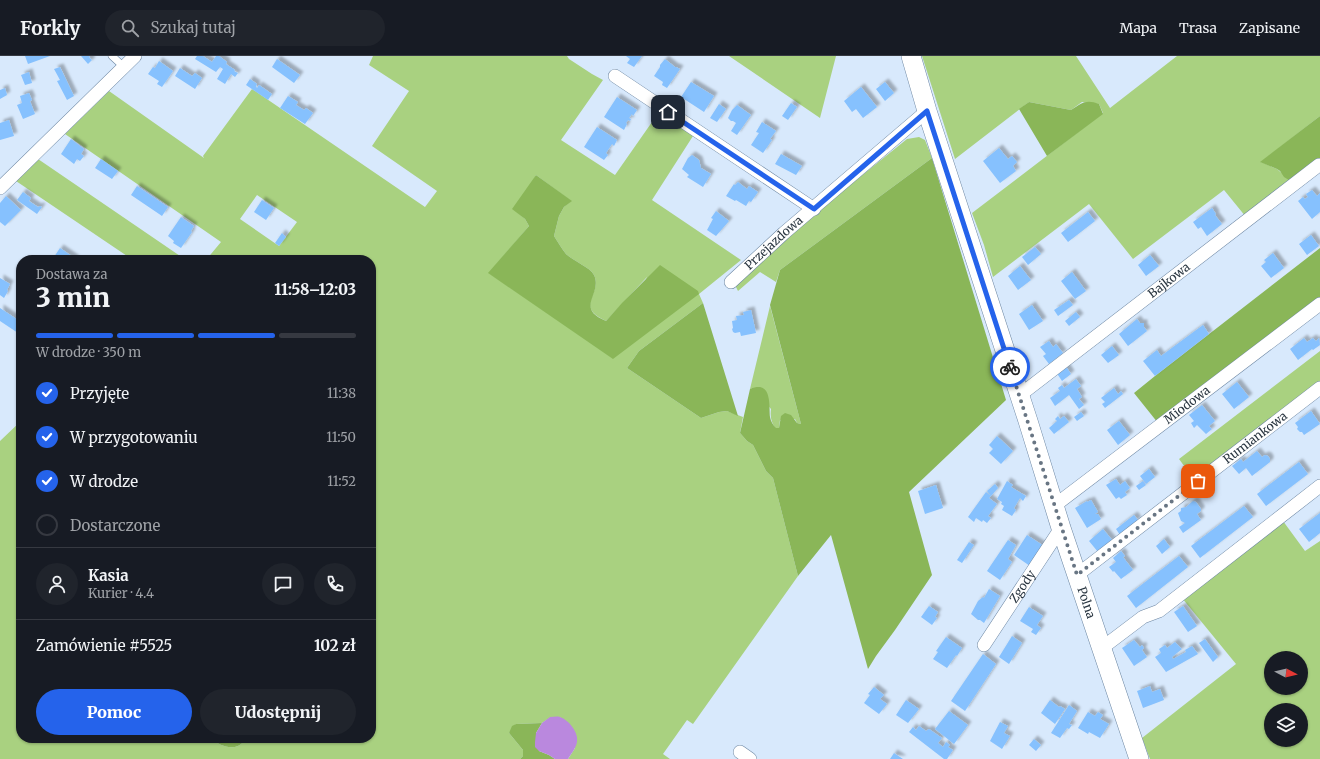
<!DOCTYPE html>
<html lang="pl">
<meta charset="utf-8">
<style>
body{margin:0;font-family:Merriweather,serif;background:#20242c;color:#f1f3f6;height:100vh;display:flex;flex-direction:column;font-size:15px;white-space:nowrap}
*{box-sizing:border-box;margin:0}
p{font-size:13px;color:#9ea1a6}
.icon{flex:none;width:22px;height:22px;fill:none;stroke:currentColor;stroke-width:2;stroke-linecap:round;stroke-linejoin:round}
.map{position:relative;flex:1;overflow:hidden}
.details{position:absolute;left:16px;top:199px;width:360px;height:488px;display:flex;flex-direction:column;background:#171b24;border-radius:16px;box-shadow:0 1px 3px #0004}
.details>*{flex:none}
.needle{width:26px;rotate:97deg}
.fabs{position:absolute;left:1264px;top:595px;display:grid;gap:8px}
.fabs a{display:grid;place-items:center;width:44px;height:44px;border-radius:50%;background:#171b24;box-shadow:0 1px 3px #0004;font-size:20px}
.pin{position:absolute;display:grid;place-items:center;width:34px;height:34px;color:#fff;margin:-17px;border-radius:8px;box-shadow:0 2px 6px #0006}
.courier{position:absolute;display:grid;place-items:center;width:40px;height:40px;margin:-20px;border:3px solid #2563eb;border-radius:50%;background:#fff;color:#222;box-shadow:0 1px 5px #0007}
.summary em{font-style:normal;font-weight:800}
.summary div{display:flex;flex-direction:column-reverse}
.summary{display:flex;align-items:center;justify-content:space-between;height:68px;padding:0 20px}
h1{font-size:26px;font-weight:800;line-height:30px}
.bar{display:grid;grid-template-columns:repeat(4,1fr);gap:6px 4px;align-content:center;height:48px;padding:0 20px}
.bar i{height:5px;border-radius:3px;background:#363941}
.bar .selected{background:#2563eb}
.bar p{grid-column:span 4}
.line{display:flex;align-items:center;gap:10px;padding:0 20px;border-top:1px solid #363941}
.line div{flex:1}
.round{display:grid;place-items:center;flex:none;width:42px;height:42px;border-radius:21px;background:#20242c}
ol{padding:0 20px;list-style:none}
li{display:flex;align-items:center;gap:12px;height:44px}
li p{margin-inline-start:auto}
li .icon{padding:4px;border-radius:50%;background:#2563eb;color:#fff;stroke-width:4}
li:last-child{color:#9ea1a6}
li i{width:22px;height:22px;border:2px solid #363941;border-radius:50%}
.action{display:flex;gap:8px;margin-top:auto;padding:8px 20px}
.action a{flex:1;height:46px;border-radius:24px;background:#2563eb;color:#fff;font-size:16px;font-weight:800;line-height:46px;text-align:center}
.action a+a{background:#20242c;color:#f1f3f6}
header{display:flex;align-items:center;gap:24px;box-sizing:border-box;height:56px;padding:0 20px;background:#171b24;border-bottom:1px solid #363941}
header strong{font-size:19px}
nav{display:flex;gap:22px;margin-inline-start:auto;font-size:14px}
.search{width:280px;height:36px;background:#20242c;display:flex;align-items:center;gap:10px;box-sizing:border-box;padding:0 14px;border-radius:22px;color:#9ea1a6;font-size:15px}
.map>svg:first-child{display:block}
</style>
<header>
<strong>Forkly</strong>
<div class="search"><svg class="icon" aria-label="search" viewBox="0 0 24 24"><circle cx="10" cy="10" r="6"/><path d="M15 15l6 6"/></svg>Szukaj tutaj</div>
<nav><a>Mapa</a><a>Trasa</a><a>Zapisane</a></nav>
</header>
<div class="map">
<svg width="1320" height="703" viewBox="0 0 1320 703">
<defs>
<filter id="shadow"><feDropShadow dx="3.5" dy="-3.5" stdDeviation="1" flood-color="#0004"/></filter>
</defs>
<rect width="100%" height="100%" fill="#d8e9fc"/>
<!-- green -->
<path fill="#a9d180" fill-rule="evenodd" d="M373 0H567L569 3 592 18 603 24 561 84 615 119 659 56 693 80 652 144 741 204 699 238 703 247 639 295 627 312 701 362 719 356 727 355 743 361 740 377 747 385 753 389 766 415 773 422 798 520 693 668 687 664 663 698 670 703H568L575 692 560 661H551L542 667 516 668 509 677 523 694V700L520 703H0V385L21 365V682H211C217 688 229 694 238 690 242 688 245 684 248 682H371V204H206L221 186 65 78 109 35 204 102 203 100 252 33 425 151 437 135 372 90 409 35 369 9ZM536 119 571 145 564 151 559 160 554 180C558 186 562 193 566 198 573 205 590 211 594 219 603 238 573 250 606 265L647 221 613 302 489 217 529 170 525 163 517 156ZM257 139 297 166 279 190 240 163Z
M729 0H836L820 62Z
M922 0H1076L1110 52 1177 0H1320V60L1261 106 1277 113 1292 126 1246 161 1224 134 1133 203 1089 148 993 221 984 189 972 157 1103 57 1099 48 1082 46 1071 54 1029 46 955 103Z
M919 81 925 84 932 102 780 214 776 226 760 216 738 235 735 229 788 179 907 83Z
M38 103 186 204H133L16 125Z
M770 250 801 368 797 367 795 363 780 364 779 372 776 373C771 366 770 361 771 353L753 332 750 333Z
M1320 295V325L1193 422 1179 403Z
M1283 465 1305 495 1320 485V703H1150L1142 682 1236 608 1182 542ZM1271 602H1301V632H1271ZM1271 654H1301V684H1271Z"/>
<!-- forest -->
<path fill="#8ab658" d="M1029 46 1071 54C1082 47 1086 43 1099 48L1103 58 1047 100 1019 53Z
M1320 60V105L1292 126 1284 121 1280 115 1277 113 1260 106Z
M932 102 1006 344 909 436 932 519 895 574 876 600 868 613 831 479 798 520 773 422 766 415 753 389 747 385 740 377 750 333C772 324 769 348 770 361 771 366 773 369 776 372H779L781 360 785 357 791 359 797 367 801 368 770 249 780 214Z
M536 119 572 145 564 151 559 160 554 180C558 186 562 193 566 198 573 205 590 211 594 219 603 238 574 252 606 265L622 247 660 209 698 235 699 238 613 303 488 217 529 170 525 163 512 153Z
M1320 192V243L1158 367 1134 337 1155 320Z
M703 247 738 360 727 355 719 356 701 362 627 312 639 295Z
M542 667 536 677 539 695 549 699 555 703H520L523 700V694L509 677 512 670 516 668Z
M211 682H248C245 684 242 688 238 690 229 694 217 688 211 682Z"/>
<!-- water -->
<path fill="#ba88de" d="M550 661C553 661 557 660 560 661 569 664 579 677 577 686 576 692 571 698 568 703H555L549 699 539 695 535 691V686L536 677 542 667Z"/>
<!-- building -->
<path fill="#86c1fe" filter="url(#shadow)" d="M25 0H50L28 8Z
M81 0H90L89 1 92 4 88 8Z
M197 0H203L212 6 216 0H219L227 6 226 8 235 14 234 15 238 17 235 21 231 18 225 28 217 23 223 13 220 11 216 16 195 3Z
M626 0H642L634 11 627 7 630 3Z
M277 3 300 19 294 27 272 11Z
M665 3 675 11H676L680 13 667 32 662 29 663 26 654 20 660 11V9Z
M159 5 173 15 162 31 157 28 159 25 148 18 153 11 155 12Z
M60 11 74 40 67 44 57 25 60 24 54 13Z
M180 12 192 20 195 17 202 22 195 33 175 20Z
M29 16 32 27 25 29 21 19Z
M250 23 257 28 256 30 257 32 259 29 272 38 268 44 246 29Z
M691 26 714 40 704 56 681 41Z
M885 26 894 37 885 45 876 33Z
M861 31 877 51 863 62 856 53 852 56 844 45Z
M5 32 7 39 0 43V34Z
M29 37 32 44 30 45 35 58 23 63 17 49 22 47 20 40Z
M288 40 298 46 296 49 304 54 306 52 313 57 305 68 280 52Z
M617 41 637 54 633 60 632 58 629 62 631 63 630 65 628 64 626 67 627 68 624 74 604 61Z
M791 47 797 51 788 64 782 60Z
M719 48 726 53 717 66 710 62Z
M737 49 751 59 737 79 731 75 736 67 733 65H731L728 62 732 54Z
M9 64 14 80 0 84V67Z
M762 66 776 75 770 83 772 84 763 97 751 89 759 77 756 76Z
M597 71 617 84 614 90 612 88 606 97 608 99 604 104 584 91Z
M71 83 84 93 81 98 84 100 80 105 77 103 74 108 61 98Z
M999 92 1008 103 1012 100 1017 106 1013 110 1016 115 1000 127 983 105Z
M781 98 802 110 796 119 775 108Z
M692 99 699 104 701 112 711 118 703 131 687 121 689 119 682 113 688 102Z
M101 103 118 115 112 123 95 112Z
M738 126 747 133 749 130 758 136 751 146 749 145 746 150 736 144 735 145 726 140 734 128 735 129Z
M137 130 168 151 162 160 131 139Z
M1312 134 1317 140 1320 137V156L1312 163 1298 145 1303 141 1305 143 1308 141 1306 138Z
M23 136 31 142 29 145 38 151 40 150 42 151 37 158 17 144Z
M6 140 21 154 5 170 0 166V147Z
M262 144 274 152 266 164 254 156Z
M1212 152 1216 158 1215 159 1222 168 1207 180 1201 171 1198 173 1193 166Z
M716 155 729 165 716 180 707 174 713 163 711 162Z
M1088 156 1095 165 1068 186 1061 177Z
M181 161 194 170 191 175 192 176 181 192 173 187 174 185 168 180Z
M282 177 286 181 279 190 275 187Z
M1311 179 1319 190 1307 199 1299 188Z
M1035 191 1041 198 1028 209 1022 201Z
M60 192 76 203 75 204H52Z
M1273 197 1284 212 1271 222 1261 210 1266 206 1264 204Z
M1150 199 1159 210 1146 220 1138 209Z
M1020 210 1031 224 1018 234 1008 220Z
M1072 216 1086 235 1075 243 1061 225Z
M0 222 10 228 7 234 8 235 4 242 0 239Z
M1069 244 1073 249 1058 260 1054 254Z
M1032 249 1043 265 1029 274 1019 258Z
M0 252 21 266V279L0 265Z
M751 254 756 277 741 280 740 276 735 277 733 276 732 273 733 272 732 265 737 264 736 260 744 259 743 256Z
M1076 256 1080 261 1069 270 1065 265Z
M1137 263 1140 267H1144V271L1147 275 1128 290 1119 278Z
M1203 269 1209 278 1155 320 1143 305 1157 294 1161 300Z
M1304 282 1307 286 1313 282 1316 285 1319 282 1320 289 1313 294 1312 293 1298 304 1290 293Z
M1049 285 1053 291 1056 288 1063 297 1049 308 1043 300 1046 298 1040 291Z
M1112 290 1119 299 1108 307 1101 299Z
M1065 309 1071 318 1062 325 1056 316Z
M1076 323 1081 330 1077 333 1082 341 1079 343 1084 349 1079 353 1069 339 1055 350 1050 342 1060 335 1058 332 1062 329 1064 332Z
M1237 326 1249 341 1234 353 1222 338Z
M1114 332 1118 338 1121 335 1123 338 1105 352 1102 348 1105 346 1101 342Z
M1202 349 1215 365 1209 370 1212 373 1206 378 1197 369 1194 372 1191 367 1194 365 1189 359Z
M1311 355 1320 368 1304 379 1302 376H1300L1297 373 1298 371 1295 367Z
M1081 356 1084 360 1077 365 1074 361Z
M1058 360 1060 363 1064 360 1069 366 1054 378 1049 372 1057 365 1055 363Z
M1119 365 1130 379 1118 389 1107 374Z
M997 380 1013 395 1001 408 989 397 993 393 989 389Z
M1257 395 1262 401 1265 399 1268 400 1270 403V406L1252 420 1246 412 1239 418 1232 410 1241 403 1243 406Z
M1299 406 1308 418 1266 450 1257 438Z
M1149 413 1155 421 1146 428 1140 420Z
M1116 423 1120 429 1125 425 1130 432 1125 436 1127 439 1121 443 1119 441 1116 443 1106 429Z
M1007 425 1013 429 1011 431 1026 440 1023 445 1020 442 1014 452 1016 454 1012 460 1002 454 1004 450 1001 448 1002 446 997 443Z
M1143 425 1146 429 1139 434 1136 430Z
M995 428 998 432 991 440 987 435Z
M936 429 943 452 925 458 918 435Z
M986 436 991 440 989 442 997 448 988 460 991 462 987 467 983 464 982 466 976 462 974 466 968 461Z
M1091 444 1098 456 1095 458H1098L1101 463 1087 472 1075 452 1087 445V446Z
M1193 445 1196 446 1201 453V455L1197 458 1201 464 1183 477 1179 471 1185 467 1181 465 1178 457 1181 455V452L1186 451Z
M1244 450 1253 461 1200 502 1191 490Z
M1320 457V477L1309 486 1299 473Z
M1134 459 1138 464 1120 479 1116 473Z
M1103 473 1113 485 1098 496 1089 485Z
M1027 479 1044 490 1030 510 1014 499Z
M1164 483 1170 491 1162 498 1156 490Z
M1008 484 1016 489 1008 503 1012 506 1000 524 987 515Z
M969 486 974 489 962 507 957 504Z
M1121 495 1125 500 1123 501 1133 514 1121 523 1114 515 1113 516 1109 511 1116 506 1113 502Z
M1179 500 1188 511 1136 552 1127 540Z
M989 533 1000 540 984 567 980 564H978L971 558 978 545 983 541 984 542Z
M929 550 938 556 935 561 937 562 932 569 921 561Z
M1183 550 1197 570 1188 576 1174 556Z
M1029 551 1043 560 1037 569 1041 572 1036 579 1031 576 1033 573 1020 565Z
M1012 580 1022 587 1009 608 999 601Z
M946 581 962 592 957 600 956 599 947 612 933 603 938 596 936 595Z
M1205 583 1218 601 1213 606 1199 587Z
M1134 584 1140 591 1142 589 1144 592 1142 594 1147 601 1134 610 1122 592Z
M1175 586 1182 593 1172 601 1173 603 1186 596 1185 594 1192 590 1198 598 1166 616 1155 601 1161 597 1159 593 1165 589 1167 592Z
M983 598 996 608 965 655 951 645Z
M1150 630 1152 636 1160 633 1164 644 1143 652 1137 635Z
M874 631 884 639 880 643 887 648 879 658 864 647 870 639 868 638Z
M906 644 919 653 908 667 896 659Z
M1050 644 1059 651 1060 650 1065 653 1055 668 1041 657Z
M1069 649 1077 655 1069 668 1072 669 1069 673 1067 672 1060 682 1051 677Z
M949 655 968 669 954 688 935 673Z
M1088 656 1095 660 1098 656 1103 659 1100 663 1109 668 1100 682 1089 676 1088 678 1078 672Z
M1000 666 1008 670 1004 677 1010 680 1002 693 990 685Z
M919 670 926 675 929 673 942 682 938 687 943 691 946 686 950 689 948 691 953 694 947 703H944L909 676 913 671 916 674Z
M1034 683 1041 689 1036 695 1029 689Z
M894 697 903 703H890Z"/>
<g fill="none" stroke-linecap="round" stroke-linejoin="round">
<defs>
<path id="lane" d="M112 0 124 11"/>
<g id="street">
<path d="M615 20 814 153"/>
<path d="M0 132 135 0"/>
<path id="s1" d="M731 226 784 177 927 55"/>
<path id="s2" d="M1020 339 1319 109"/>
<path id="s3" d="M1054 450 1320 248"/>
<path id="s4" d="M1077 519 1320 332"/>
<path id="s5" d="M984 589 1061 472"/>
<path d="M1102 592 1143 561 1159 555 1320 430"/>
<path d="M740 696 750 703"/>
</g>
<g id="secondary">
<path id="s6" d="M911 0 927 55 1028 365 1061 472 1139 703"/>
</g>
</defs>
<!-- lane casing -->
<use href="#lane" stroke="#6c86a2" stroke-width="8"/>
<!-- street casing -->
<use href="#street" stroke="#6c86a2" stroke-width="14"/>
<!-- secondary casing -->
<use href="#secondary" stroke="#6c86a2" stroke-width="20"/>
<!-- lane -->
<use href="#lane" stroke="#fff" stroke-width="7"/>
<!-- street -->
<use href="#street" stroke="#fff" stroke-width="13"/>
<!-- secondary -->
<use href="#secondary" stroke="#fff" stroke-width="19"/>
</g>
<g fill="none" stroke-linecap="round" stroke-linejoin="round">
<!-- done -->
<path stroke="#687583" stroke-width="4" stroke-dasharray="0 7.2" d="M1010 311 1077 519 1198 425"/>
<!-- route -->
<path stroke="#2563eb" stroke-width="5" d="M668 56 814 153 927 55 1010 311"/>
</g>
<g text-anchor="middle" stroke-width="4" stroke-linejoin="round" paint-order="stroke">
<!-- street labels -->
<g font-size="12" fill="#2b3742" stroke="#eff5fb">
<text dy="4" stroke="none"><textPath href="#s1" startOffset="58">Przejazdowa</textPath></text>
<text dy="4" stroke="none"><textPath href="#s2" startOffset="188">Bajkowa</textPath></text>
<text dy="4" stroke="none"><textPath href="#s3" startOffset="167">Miodowa</textPath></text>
<text dy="4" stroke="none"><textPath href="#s4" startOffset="225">Rumiankowa</textPath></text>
<text dy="4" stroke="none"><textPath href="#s5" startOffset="70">Zgody</textPath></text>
<text dy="4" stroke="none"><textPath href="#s6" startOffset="574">Polna</textPath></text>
</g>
</g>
</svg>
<div class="fabs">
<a><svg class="needle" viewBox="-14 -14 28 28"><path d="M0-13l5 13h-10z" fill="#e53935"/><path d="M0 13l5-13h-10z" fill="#9ea1a6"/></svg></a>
<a><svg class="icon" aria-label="layers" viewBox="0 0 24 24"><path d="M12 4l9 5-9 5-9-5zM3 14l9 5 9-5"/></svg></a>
</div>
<div class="pin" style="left:1198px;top:425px;background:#ea580c"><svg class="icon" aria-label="bag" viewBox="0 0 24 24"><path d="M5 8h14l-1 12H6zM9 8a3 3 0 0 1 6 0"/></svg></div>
<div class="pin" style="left:668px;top:56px;background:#1f2937"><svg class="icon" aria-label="home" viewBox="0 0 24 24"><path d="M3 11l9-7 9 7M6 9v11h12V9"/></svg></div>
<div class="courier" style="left:1010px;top:311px"><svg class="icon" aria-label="bike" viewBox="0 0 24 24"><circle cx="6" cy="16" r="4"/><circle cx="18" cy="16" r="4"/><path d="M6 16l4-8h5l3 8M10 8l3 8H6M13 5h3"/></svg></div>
<section class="details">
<div class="summary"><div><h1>3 min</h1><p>Dostawa za</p></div><em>11:58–12:03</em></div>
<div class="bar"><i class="selected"></i><i class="selected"></i><i class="selected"></i><i></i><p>W drodze · 350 m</p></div>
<ol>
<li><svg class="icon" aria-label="check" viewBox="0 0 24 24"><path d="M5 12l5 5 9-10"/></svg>Przyjęte<p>11:38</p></li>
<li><svg class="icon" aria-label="check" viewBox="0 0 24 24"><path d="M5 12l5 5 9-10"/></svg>W przygotowaniu<p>11:50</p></li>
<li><svg class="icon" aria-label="check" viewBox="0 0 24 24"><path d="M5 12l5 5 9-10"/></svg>W drodze<p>11:52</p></li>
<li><i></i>Dostarczone</li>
</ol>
<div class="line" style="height:72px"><a class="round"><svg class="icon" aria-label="person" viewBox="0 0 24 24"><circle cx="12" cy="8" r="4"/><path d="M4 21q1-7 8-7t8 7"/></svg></a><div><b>Kasia</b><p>Kurier · 4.4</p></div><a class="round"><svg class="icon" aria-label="chat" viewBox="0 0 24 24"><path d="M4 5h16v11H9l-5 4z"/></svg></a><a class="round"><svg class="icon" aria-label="phone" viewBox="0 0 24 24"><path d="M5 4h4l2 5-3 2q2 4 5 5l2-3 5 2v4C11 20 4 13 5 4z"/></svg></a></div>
<div class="line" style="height:52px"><div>Zamówienie #5525</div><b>102 zł</b></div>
<div class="action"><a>Pomoc</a><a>Udostępnij</a></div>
</section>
</div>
